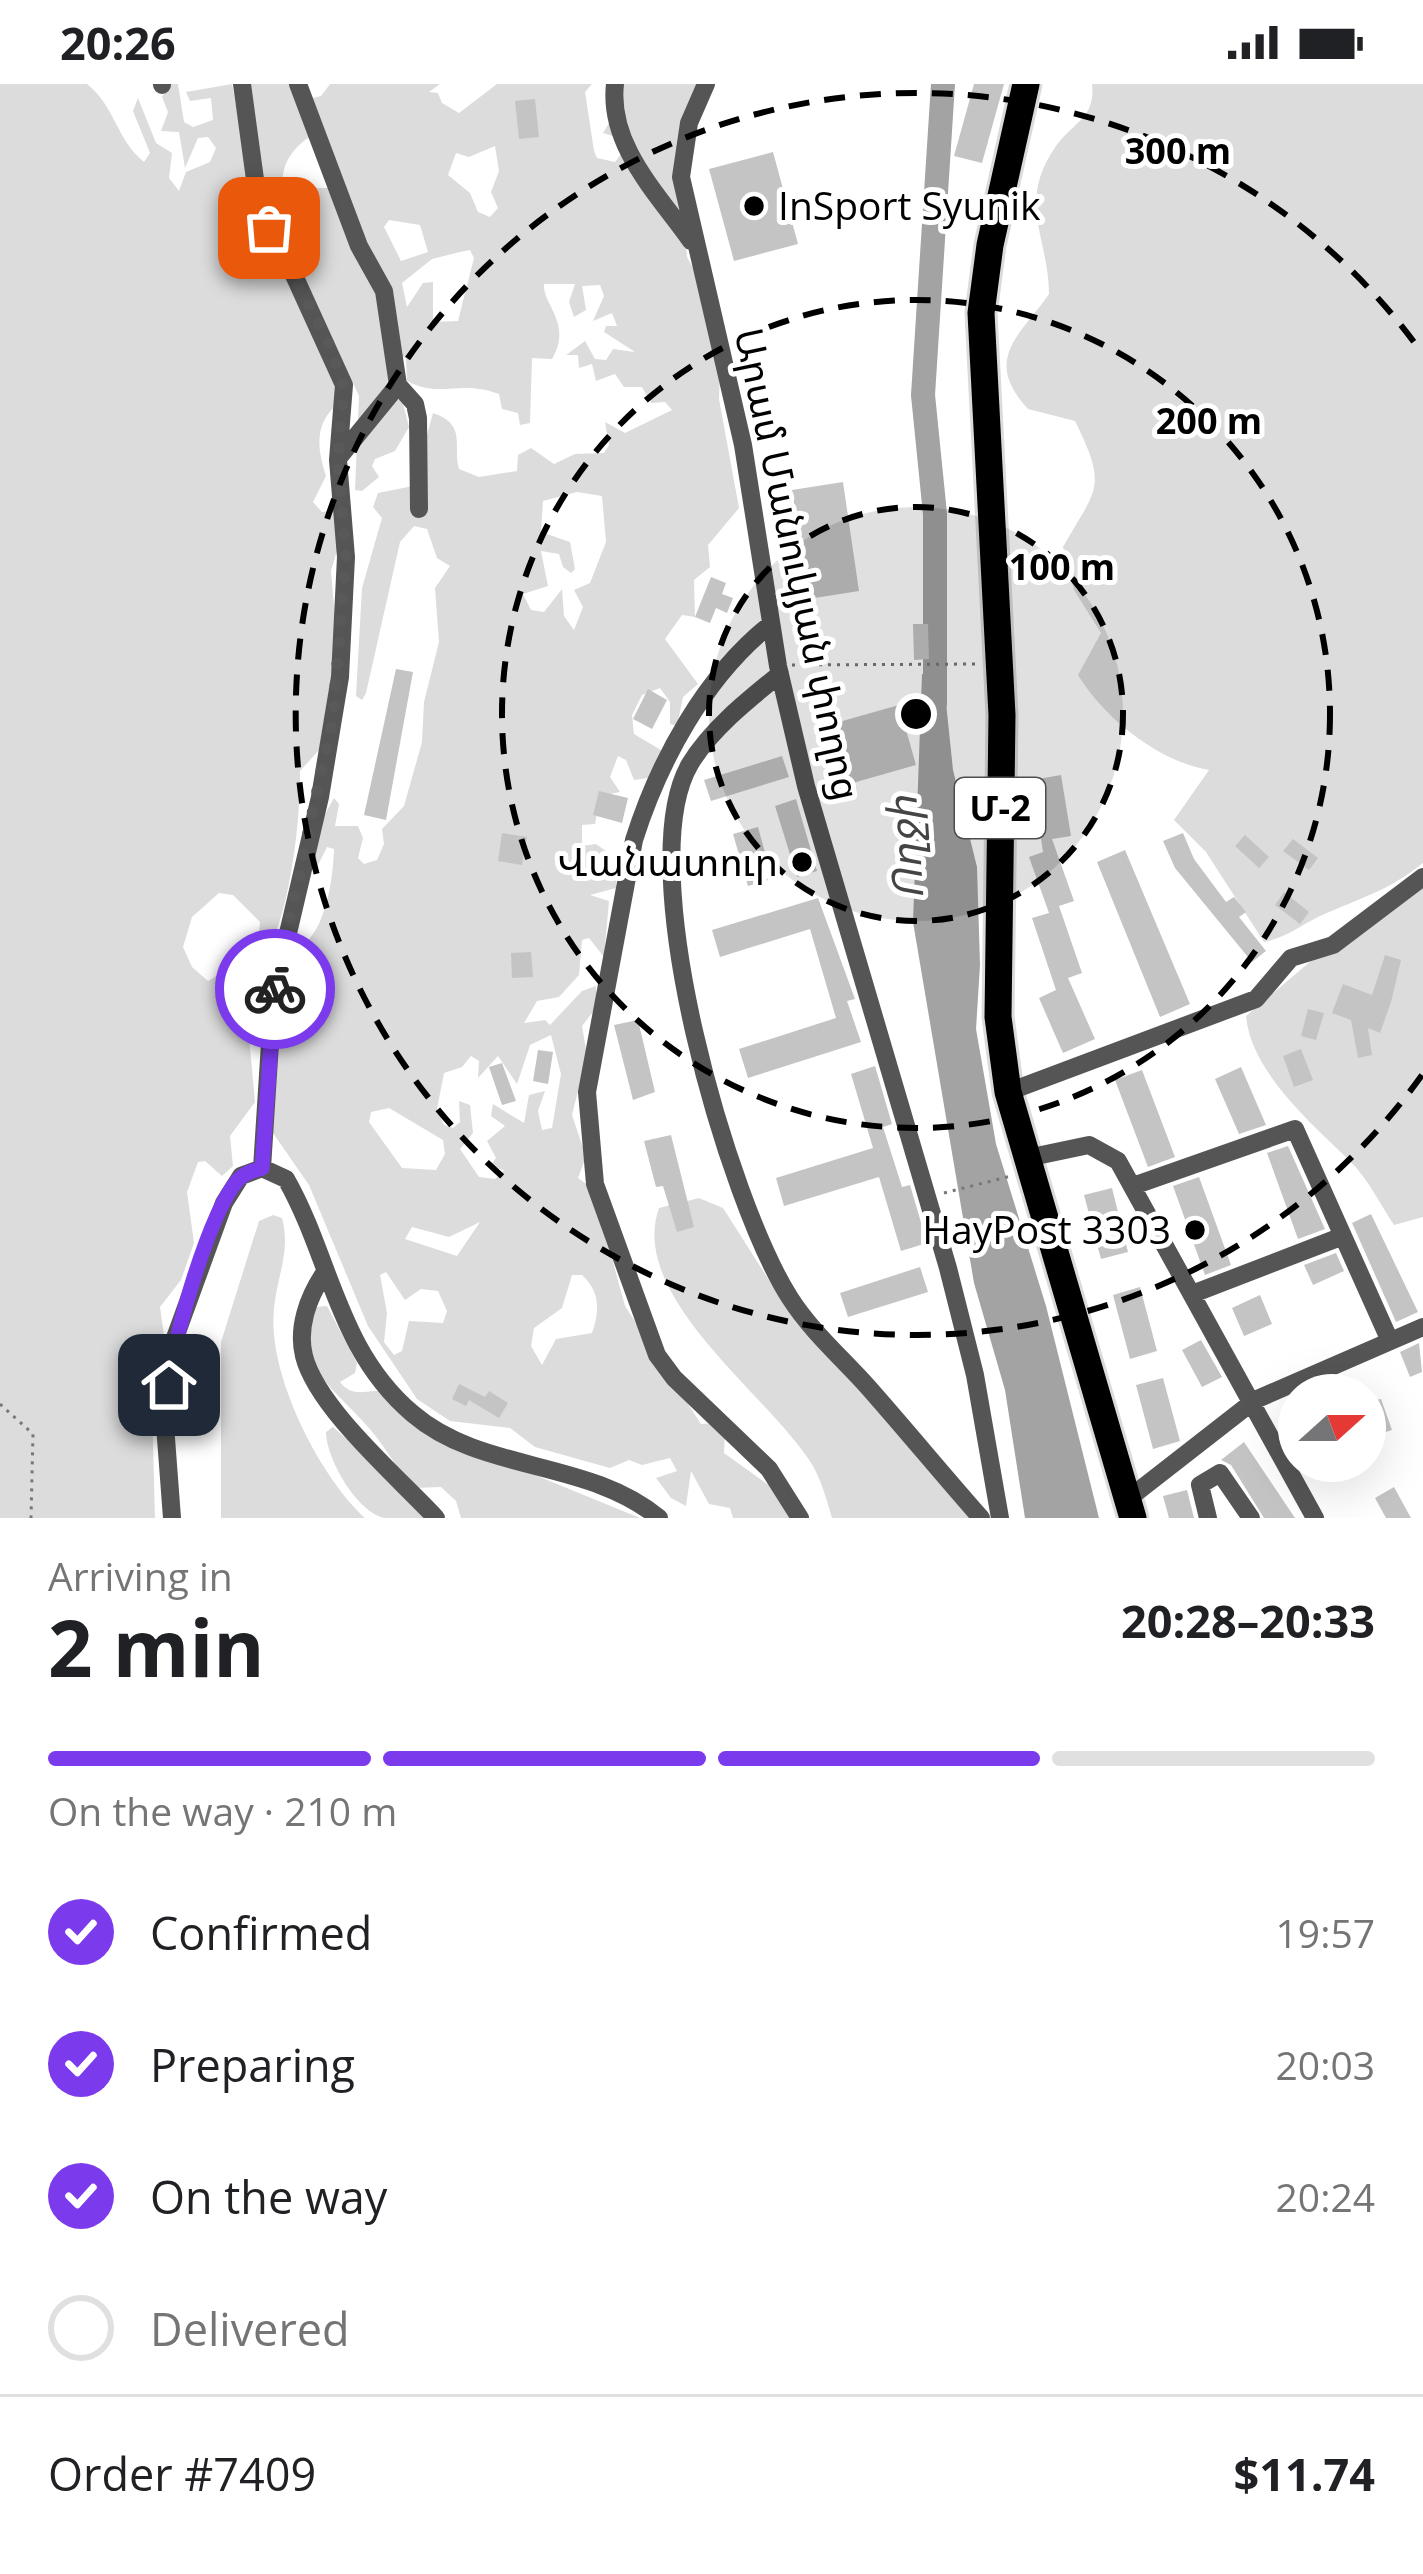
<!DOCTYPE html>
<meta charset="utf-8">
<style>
body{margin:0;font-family:"Open Sans","Noto Sans Armenian",sans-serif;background:#f2f2f2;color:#202124;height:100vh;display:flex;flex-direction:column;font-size:45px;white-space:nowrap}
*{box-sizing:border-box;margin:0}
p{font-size:39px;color:#757577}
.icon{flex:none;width:66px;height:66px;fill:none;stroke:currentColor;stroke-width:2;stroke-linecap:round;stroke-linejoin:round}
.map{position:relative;height:1434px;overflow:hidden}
.sheet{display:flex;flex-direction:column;background:#fff;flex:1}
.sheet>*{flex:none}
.needle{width:78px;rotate:69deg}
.controls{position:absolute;left:1278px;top:1290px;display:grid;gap:24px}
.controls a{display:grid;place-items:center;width:108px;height:108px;border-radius:50%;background:#fff;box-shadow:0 12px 48px #0002;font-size:60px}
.pin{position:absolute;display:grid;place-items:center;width:102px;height:102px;color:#fff;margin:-51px;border-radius:24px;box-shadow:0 6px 18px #0006}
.courier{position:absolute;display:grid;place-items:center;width:120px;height:120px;margin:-60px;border:9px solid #7c3aed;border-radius:50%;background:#fff;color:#222;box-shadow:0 3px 15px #0007}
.overview em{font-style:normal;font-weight:700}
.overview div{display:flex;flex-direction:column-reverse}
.overview{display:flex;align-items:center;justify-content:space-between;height:204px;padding:0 48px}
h1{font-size:78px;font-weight:700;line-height:90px}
.bar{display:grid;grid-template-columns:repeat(4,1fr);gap:18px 12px;align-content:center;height:144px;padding:0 48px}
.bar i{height:15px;border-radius:9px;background:#e0e0e0}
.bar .active{background:#7c3aed}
.bar p{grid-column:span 4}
.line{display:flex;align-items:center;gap:30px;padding:0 48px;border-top:3px solid #e0e0e0}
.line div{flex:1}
ol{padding:0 48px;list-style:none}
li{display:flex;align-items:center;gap:36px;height:132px}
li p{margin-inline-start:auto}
li .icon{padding:12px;border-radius:50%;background:#7c3aed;color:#fff;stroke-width:4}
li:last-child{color:#757577}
li i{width:66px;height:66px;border:6px solid #e0e0e0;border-radius:50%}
.status{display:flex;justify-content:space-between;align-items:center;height:84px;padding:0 60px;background:#fff;direction:ltr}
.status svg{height:33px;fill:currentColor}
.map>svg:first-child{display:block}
</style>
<div class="status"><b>20:26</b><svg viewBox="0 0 49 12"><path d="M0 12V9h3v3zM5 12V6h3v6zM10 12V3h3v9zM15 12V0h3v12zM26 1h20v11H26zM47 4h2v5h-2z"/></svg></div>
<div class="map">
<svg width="1423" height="1434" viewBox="0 0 1423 1434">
<rect width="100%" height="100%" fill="#fff"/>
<!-- green -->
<path fill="#dcdcdc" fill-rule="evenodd" d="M0 0H87C115 22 116 55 144 78L150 69 133 27 138 14 156 59 172 69 169 94 179 107 186 88 210 78 216 64 208 53 198 54 185 84 179 48 161 47 168 28 162 13 169 0H178L184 38 193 43 213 36 211 14 190 17 186 8 232 0 256 135 334 285 338 320C314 339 317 365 326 392L313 418 322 428 337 426 340 456 331 487 337 557 319 666 300 687C301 732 289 853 256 882L260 838 233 811 219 809 192 833 183 863 192 883 208 897 221 889 229 892 247 932 255 1018 230 1052 233 1082 222 1092 205 1077 198 1078 187 1108 194 1159 181 1196 160 1223 165 1259 151 1287 155 1434H0Z
M247 0H293L300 17 321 12 330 0H440L429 8 438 9 442 19 459 29 497 0H592L585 8 594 67 597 74 615 78 621 70 613 52 603 49 611 36V0H700L678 68 687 173 701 199 720 286 719 315 739 424 708 461 710 483 694 496 695 533 682 531 665 555 698 600 683 613 677 642 670 640V618L660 604 642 611 632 631 634 650 666 669 648 694 634 696 626 676 618 672 610 693 620 708 600 712 595 740 582 741V762L596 760 617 775 616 804 590 811 609 817 604 873 589 854 582 856 579 891 559 913 537 917 524 939 545 936 550 941 582 907 596 902V924L582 942 587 971 572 1031 586 1073 578 1094 593 1105 625 1222 701 1340 716 1339 725 1347 724 1369 781 1410 797 1434H733L730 1424 709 1420 691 1387 686 1422 671 1414 656 1394 677 1387 670 1374 642 1381 629 1376 610 1384 535 1363 510 1344 450 1337 417 1315 368 1242 309 1101 273 1049 259 943 263 911 292 866C325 858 333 796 334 765L327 763 317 783 310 780 315 748 334 714 339 720 335 742H358L363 754 358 774 364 780 377 776 384 760 382 745 404 722 422 658 424 618 439 558 435 504 450 482 437 474 427 445 414 442 400 458 366 609 362 616 356 612 362 504 382 434 373 423 378 409 413 402 433 329C468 341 452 362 459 385L479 393 517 387 518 371 531 364 554 380 575 370 604 369 609 361 605 338 625 349 672 326 665 318 651 319 642 303H624L615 290 596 297 592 280 579 284 578 271H566L585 257 595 275 606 276 613 265 635 268 604 248 606 242H617L612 229 593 237 604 212 600 201 582 202 586 226 574 233 569 218 575 200H544C542 220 573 239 552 275L532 274 530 339 520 341 518 329 502 325 499 310C459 295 441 315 407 297L406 274 399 271 394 294 375 315 402 316 409 343 395 367 375 375 372 382 379 393 362 407 355 406 359 312 265 108ZM311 52 329 104H285C277 85 294 62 311 52ZM495 62 499 87 491 108 498 124 490 133 478 128 470 109 448 91 456 69 469 73ZM389 136 420 141 428 168 401 177 384 143ZM460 168 470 166 474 174 458 237 433 238V198L423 199 407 223 402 199 432 175ZM577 408 602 412 606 458 590 499 574 506 583 523 574 546 564 532 562 505 544 528 531 526 523 510 548 502 541 467 559 470 563 483 571 489 575 485 570 458 541 448 543 417ZM551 951 561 990 552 1044 542 1046 538 1027 545 1007 529 1011 524 1039 493 1020 491 1032 505 1042 487 1057 496 1074 489 1083 504 1086 495 1095 479 1093 460 1065 473 1049 470 1021 459 1017 460 1038 453 1044 444 1041 437 1025 444 989 462 983 471 972 479 977 478 994 498 972 517 1000 530 961ZM389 1024 443 1056 445 1070 436 1086 402 1084 369 1038 371 1028ZM480 1138 457 1172 405 1155 412 1143 449 1153ZM386 1188 405 1216 421 1205 438 1207 447 1227 443 1239 409 1237 402 1267 394 1271 384 1258 387 1229 380 1191ZM572 1191H582C600 1207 600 1227 592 1249L556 1255 542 1281 531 1262 534 1244 562 1224Z
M1092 0H1423V779C1389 806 1366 812 1327 829 1304 838 1289 853 1264 858L1206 768 1174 736 1209 686C1158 677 1106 636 1078 591L1101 549 1074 506 1063 463C1097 403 1108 404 1075 337L1028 325C981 274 1022 250 1049 210 1049 154 1016 119 1056 62 1072 39 1096 34 1092 0Z
M1423 803V1133L1394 1141C1380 1120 1368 1095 1350 1077 1312 1040 1251 988 1246 932L1311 877Z
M699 1114 723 1124 774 1204 975 1434H832C827 1417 822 1398 813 1382 771 1312 627 1214 659 1124Z
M273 1131 282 1134C291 1168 277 1191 274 1225 267 1289 319 1392 365 1434H221V1258L259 1137Z
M327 1222 357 1279 355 1289 340 1298C353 1315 367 1305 384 1307L503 1378 640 1434H461L456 1417 441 1403 413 1404C397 1385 385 1362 368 1343 330 1299 298 1289 315 1223Z
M333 1343 434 1434C419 1434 400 1434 385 1434 357 1429 326 1374 326 1348Z"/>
<!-- water -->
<path fill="#a3a3a3" d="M922 590H943L953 686 977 783 980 881 976 945 996 1060 1046 1222 1099 1434H1025L1005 1306 974 1199 913 838Z"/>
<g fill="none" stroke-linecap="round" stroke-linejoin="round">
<!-- river -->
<path stroke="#a3a3a3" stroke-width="24" d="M935 620V430L923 311 943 0"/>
</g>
<!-- building -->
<path fill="#c4c4c4" d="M974 0H1004L982 79 954 72Z
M535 15 539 53 519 55 515 17Z
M773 68 798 160 734 177 709 85Z
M843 398 859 507 808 515 792 406Z
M711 493 726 499 722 510 733 514 727 529 716 524 710 539 695 533Z
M913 540H928L929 575 914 576Z
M396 585 413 588 386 736 364 731Z
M648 605 667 616 652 645 633 635Z
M899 621 916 681 849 700 832 640Z
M782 672 789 693 711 717 704 696Z
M1061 691 1071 752 1052 755 1074 817 1059 822 1082 889 1068 894 1095 955 1063 969 1039 914 1056 906 1032 834 1049 829 1029 773 1043 768 1032 696Z
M599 707 628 714 622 739 593 731Z
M796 715 817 787 797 793 775 722Z
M758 743 772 795 748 802 733 750Z
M502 749 527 753 522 781 498 777Z
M1183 749 1194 775 1226 818 1234 813 1246 828 1239 833 1266 867 1252 878 1175 784 1163 757Z
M1245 751 1269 773 1259 784 1235 762Z
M1293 755 1318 774 1309 786 1283 767Z
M1125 766 1190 920 1160 933 1097 778Z
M1284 808 1309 828 1300 840 1275 821Z
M818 814 855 915 847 917 861 958 748 994 739 965 836 934 810 845 720 873 712 846Z
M531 868 533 893 512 894 511 869Z
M1385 871 1401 876 1391 918 1380 949 1368 944 1372 971 1358 974 1351 936 1332 929 1343 900 1372 911Z
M1308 925 1324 929 1316 956 1301 952Z
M638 936 655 1008 633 1016 614 941Z
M1301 965 1313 996 1294 1003 1283 972Z
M538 966 553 968 548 1000 533 997Z
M502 979 516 1017 502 1021 489 983Z
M875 982 892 1040 883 1043 902 1103 910 1101 927 1159 901 1167 879 1093 784 1122 776 1094 873 1064 851 990Z
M1241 983 1266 1041 1239 1050 1215 995Z
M1142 986 1175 1073 1148 1083 1115 996Z
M671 1051 694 1143 677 1148 663 1102 656 1103 644 1057Z
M1288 1062 1325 1145 1298 1155 1267 1069Z
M1199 1093 1231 1181 1205 1191 1173 1102Z
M1112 1104 1128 1168 1101 1175 1084 1111Z
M1371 1130 1418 1228 1396 1238 1352 1139Z
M1336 1169 1344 1187 1313 1201 1304 1181Z
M920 1183 928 1208 848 1233 840 1209Z
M1140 1203 1157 1267 1130 1275 1113 1211Z
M1260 1211 1272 1240 1244 1252 1232 1224Z
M1201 1256 1222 1293 1202 1303 1182 1266Z
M1419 1259 1422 1288 1410 1293 1400 1268Z
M1163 1294 1180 1357 1153 1365 1136 1301Z
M459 1300 485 1313 489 1307 508 1319 499 1334 469 1316 466 1322 452 1315Z
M1381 1315 1392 1346 1367 1354 1365 1318Z
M1244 1358 1295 1434H1264L1231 1381 1221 1376Z
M1394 1403 1411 1434H1386L1375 1414Z
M1187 1406 1194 1434H1169L1163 1412Z"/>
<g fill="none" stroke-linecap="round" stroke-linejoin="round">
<defs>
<path id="highway" d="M1026 0 990 161 981 229 1002 631 998 933 1008 1008 1133 1434"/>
</defs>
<!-- highway casing -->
<use href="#highway" stroke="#dbdbdb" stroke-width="33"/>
<!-- path -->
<path stroke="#777" stroke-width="3" stroke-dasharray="3 6" stroke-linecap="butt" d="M792 581 980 580
M944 1109 1011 1092
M0 1320 33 1350 31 1434"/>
<!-- minor -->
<path stroke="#555" stroke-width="18" d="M242 0 257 110 344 301 338 376 346 473 340 593 320 713 273 913 262 1084
M298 0 359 162 384 207 398 301
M615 0C608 61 657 109 691 157
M706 0 689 39 681 93 743 361 778 582 806 702 948 1184 975 1291 1000 1434
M162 1V0
M340 372 398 301 415 320 418 334 419 425
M771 540C705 592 659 677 634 756L587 1008 595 1100 657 1271 674 1294 769 1385 800 1434
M780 590C749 615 711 645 690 680 630 782 729 1119 790 1214 811 1247 842 1274 868 1303 906 1346 943 1391 981 1434
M1008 1008 1256 915 1291 874 1333 861 1423 793
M1027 1074 1089 1061 1118 1077 1315 1434
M1133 1102 1295 1045 1390 1257
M323 1191C308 1214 297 1244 304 1272 317 1324 399 1394 436 1434
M1195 1209 1343 1152
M1128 1415 1255 1316 1423 1243
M172 1434 165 1341 172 1262 224 1119 241 1092 262 1084 286 1095C331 1174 337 1266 413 1330 482 1389 588 1375 659 1434
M1208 1434 1200 1401 1220 1389 1251 1434"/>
<!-- highway -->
<use href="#highway" stroke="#000" stroke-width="27"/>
</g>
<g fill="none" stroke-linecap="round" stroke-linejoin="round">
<!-- done -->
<path stroke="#595959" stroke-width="12" stroke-dasharray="0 21.6" d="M269 144 327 256 344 301 338 376 346 473 333 633 275 905"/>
<!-- route -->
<path stroke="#7c3aed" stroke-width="15" d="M169 1301C172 1257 209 1130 237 1097 244 1089 252 1087 262 1084L275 905"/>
</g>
<!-- distance rings -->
<circle cx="916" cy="630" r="207" fill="#000" fill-opacity=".12"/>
<g fill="none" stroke="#000" stroke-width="6" stroke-dasharray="21 15">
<circle cx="916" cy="630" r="207"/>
<circle cx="916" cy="630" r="414"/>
<path d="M1422 991A621 621 0 1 1 1422 269"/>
</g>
<!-- markers -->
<g fill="#000" stroke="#fff" stroke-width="4.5">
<circle cx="754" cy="122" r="12"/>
<circle cx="802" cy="778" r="12"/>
<circle cx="1195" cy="1146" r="12"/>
</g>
<g text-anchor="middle" stroke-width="10" stroke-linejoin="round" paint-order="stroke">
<!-- shield labels -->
<rect fill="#fff" stroke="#4c4c4c" stroke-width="3" x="955" y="694" width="90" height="60" rx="9"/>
<g font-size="36" font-weight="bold" fill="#000">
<text x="1000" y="737">Մ-2</text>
</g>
<!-- poi labels -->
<g font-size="39" fill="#000" stroke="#fff" text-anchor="end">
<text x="778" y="136" text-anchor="start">InSport Syunik</text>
<text x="778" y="792">Վանատուր</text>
<text x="1171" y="1160">HayPost 3303</text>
</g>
<!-- street labels -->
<g font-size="39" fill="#000" stroke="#fff">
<text transform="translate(798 480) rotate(78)" y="14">Արամ Մանուկյան փողոց</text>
</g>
<!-- water labels -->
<g font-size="42" font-style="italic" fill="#444" stroke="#fff">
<text transform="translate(905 764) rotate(-94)" y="15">Ողջի</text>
</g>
</g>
<circle cx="916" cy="630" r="18" fill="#000" stroke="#fff" stroke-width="6"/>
<g font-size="36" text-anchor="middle" font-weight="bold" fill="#000" stroke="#fff" stroke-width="10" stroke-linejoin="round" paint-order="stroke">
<text x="1178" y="80">300 m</text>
<text x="1209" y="350">200 m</text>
<text x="1062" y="496">100 m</text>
</g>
</svg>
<div class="controls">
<a><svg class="needle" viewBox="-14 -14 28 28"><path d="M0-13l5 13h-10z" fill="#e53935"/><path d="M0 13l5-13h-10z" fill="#757577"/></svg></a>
</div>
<div class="pin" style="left:269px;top:144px;background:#ea580c"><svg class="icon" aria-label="bag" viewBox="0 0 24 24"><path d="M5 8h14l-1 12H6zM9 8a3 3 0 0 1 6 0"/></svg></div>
<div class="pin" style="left:169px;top:1301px;background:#1f2937"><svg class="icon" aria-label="home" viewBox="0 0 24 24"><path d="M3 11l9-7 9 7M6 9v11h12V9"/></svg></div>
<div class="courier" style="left:275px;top:905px"><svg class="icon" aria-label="bike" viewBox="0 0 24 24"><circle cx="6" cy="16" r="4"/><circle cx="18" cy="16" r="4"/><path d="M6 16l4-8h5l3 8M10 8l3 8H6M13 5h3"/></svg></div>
</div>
<section class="sheet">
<div class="overview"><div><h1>2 min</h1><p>Arriving in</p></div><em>20:28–20:33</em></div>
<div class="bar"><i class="active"></i><i class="active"></i><i class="active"></i><i></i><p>On the way · 210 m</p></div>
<ol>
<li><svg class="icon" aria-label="check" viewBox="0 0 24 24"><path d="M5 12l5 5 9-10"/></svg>Confirmed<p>19:57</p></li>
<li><svg class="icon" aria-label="check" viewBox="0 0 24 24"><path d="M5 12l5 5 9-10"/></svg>Preparing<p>20:03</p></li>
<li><svg class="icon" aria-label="check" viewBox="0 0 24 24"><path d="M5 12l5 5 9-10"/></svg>On the way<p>20:24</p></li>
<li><i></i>Delivered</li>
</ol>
<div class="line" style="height:156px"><div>Order #7409</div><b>$11.74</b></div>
</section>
